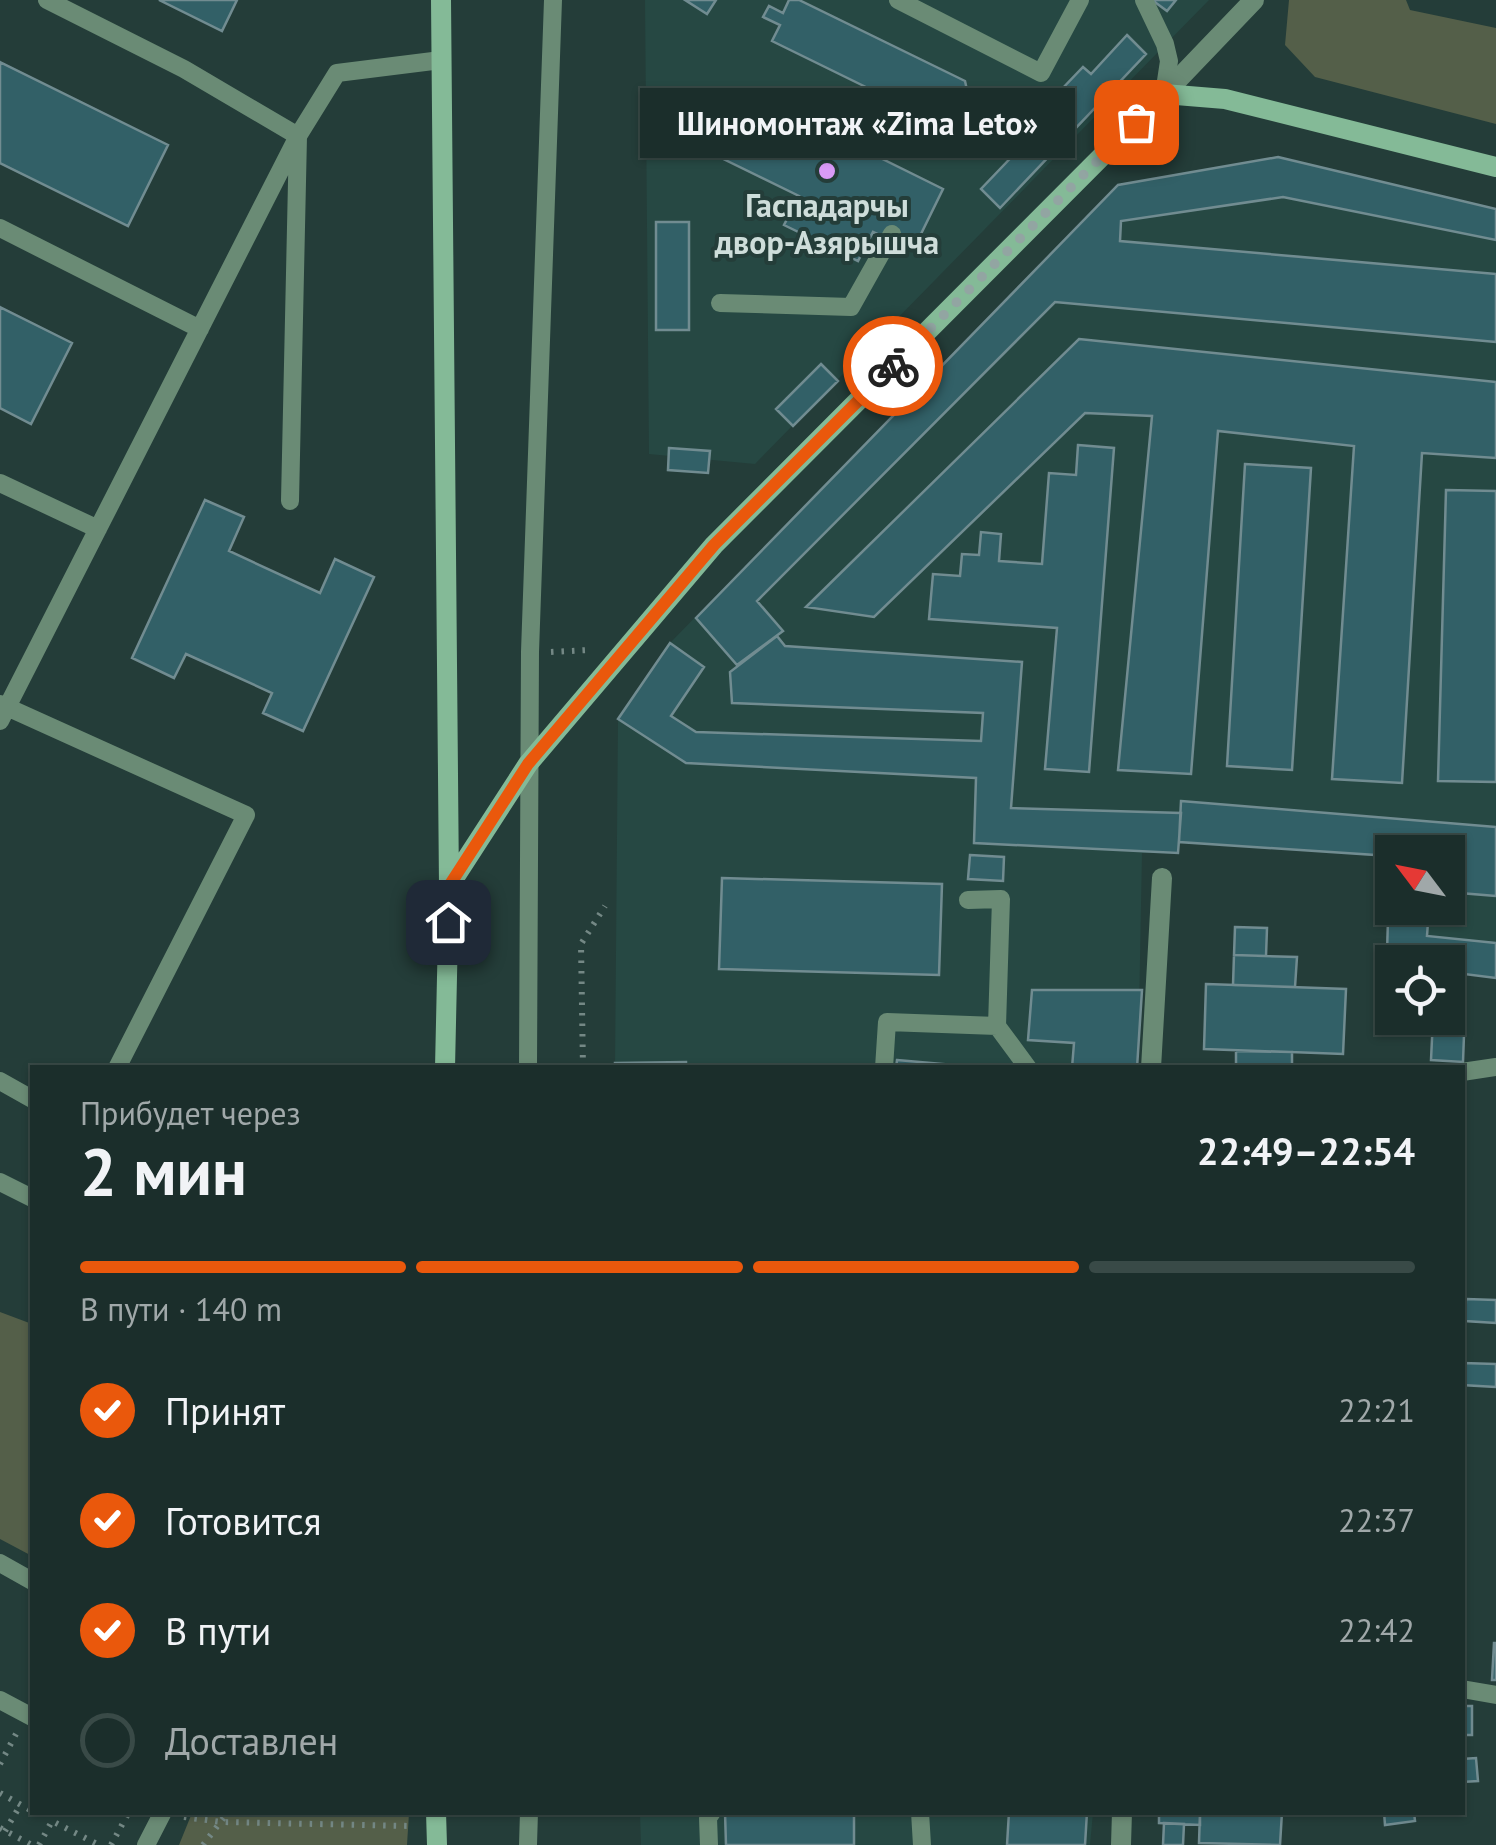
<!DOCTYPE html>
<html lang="ru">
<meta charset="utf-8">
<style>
body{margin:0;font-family:"PT Sans",sans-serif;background:#283a37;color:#f1f3f6;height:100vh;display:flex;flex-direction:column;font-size:38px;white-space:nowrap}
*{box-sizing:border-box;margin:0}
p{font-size:32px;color:#a0a8a9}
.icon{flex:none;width:55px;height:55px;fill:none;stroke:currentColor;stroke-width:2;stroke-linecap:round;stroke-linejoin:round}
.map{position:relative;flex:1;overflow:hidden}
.side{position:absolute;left:30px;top:1065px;width:1435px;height:750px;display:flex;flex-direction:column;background:#1b2e2b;border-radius:0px;box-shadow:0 2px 8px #0004,0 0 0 2px #394a47}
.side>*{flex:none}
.needle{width:65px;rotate:302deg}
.buttons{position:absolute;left:1375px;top:835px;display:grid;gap:20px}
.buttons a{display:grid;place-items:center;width:90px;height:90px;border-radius:0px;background:#1b2e2b;box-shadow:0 2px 8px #0004,0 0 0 2px #394a47;font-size:50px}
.pin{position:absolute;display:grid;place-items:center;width:85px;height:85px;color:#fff;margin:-42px;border-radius:20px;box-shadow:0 5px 15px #0006}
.courier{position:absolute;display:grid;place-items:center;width:100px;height:100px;margin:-50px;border:8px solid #ea580c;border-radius:50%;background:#fff;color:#222;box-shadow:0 2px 12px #0007}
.bubble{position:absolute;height:70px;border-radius:0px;background:#1b2e2b;box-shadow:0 2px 8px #0004,0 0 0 2px #394a47;font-size:32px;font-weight:700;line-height:70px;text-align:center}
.head em{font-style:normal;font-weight:700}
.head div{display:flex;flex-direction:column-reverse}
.head{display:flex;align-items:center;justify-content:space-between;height:170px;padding:0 50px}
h1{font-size:65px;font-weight:700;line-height:75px}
.bar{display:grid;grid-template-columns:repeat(4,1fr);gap:15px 10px;align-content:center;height:120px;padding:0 50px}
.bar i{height:12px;border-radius:8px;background:#394a47}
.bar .active{background:#ea580c}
.bar p{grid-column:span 4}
ol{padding:0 50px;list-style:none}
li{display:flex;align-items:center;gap:30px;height:110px}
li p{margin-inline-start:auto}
li .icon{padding:10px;border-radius:50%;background:#ea580c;color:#fff;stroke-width:4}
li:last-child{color:#a0a8a9}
li i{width:55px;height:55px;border:5px solid #394a47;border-radius:50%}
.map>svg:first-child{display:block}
</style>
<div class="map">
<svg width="1496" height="1845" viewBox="0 0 1496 1845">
<rect width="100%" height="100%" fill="#243d39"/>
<!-- built -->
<path fill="#264843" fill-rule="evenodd" d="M645 0H1209L755 464 649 454Z
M1278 157 1496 209V978L1448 972V962H1419L1418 954 1387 952 1389 856 1180 842 1178 853H1142L1138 1067 615 1068 618 719 670 643 1117 185ZM1392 852H1448V908H1392Z
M640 1813H1093L1090 1845H641Z"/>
<!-- green -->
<path fill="#545f49" d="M1289 0H1406L1410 10 1496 28V124L1315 77 1285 45Z
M0 1312 32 1324V1556L0 1539Z
M192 1813H409L407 1845H179Z"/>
<!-- building -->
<path fill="#326067" stroke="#718c91" stroke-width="2.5" d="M159 0H237L222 31Z
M685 0H716L707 14Z
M789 0H799L965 81 967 90 988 100 978 123 953 111 944 130 916 116 905 139 865 120 878 93 772 41 780 25 763 17 769 6 783 13Z
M1152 0H1176L1167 11Z
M1127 35 1146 54 1000 208 981 189 1046 121 1039 113 1083 67 1091 74Z
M0 62 168 145 128 226 0 163Z
M739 88 943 189 917 242 890 229 886 238 873 232 858 261 784 225 799 196 707 151Z
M1278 157 1496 209V240L1283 197 1121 221 1120 241 1496 274V342L1055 302 757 601 783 631 737 665 696 618 1118 185Z
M656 222H689V330H656Z
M0 307 72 343 31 424 0 408Z
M1079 339 1496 382V458L1422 453 1402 783 1332 779 1354 446 1218 431 1191 774 1118 770 1152 416 1085 413 874 617 806 607Z
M821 364 838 381 793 426 776 409Z
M1078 445 1114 448 1089 772 1045 769 1057 628 929 619 933 574 960 576 962 554 979 555 981 532 1001 534 999 561 1042 564 1049 473 1076 475Z
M669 448 710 451 708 473 668 470Z
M1245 464 1311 468 1292 770 1227 766Z
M1446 490 1496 491V782L1438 781Z
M205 500 244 517 229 551 320 593 335 559 374 577 303 731 263 713 272 693 186 654 174 678 132 658Z
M777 636 785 646 1022 662 1011 808 1181 813 1178 853 974 843 976 778 686 763 618 719 670 643 704 667 671 716 696 732 981 741 983 713 732 703 730 672Z
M1181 801 1496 827V896L1448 892V852H1392V908H1429L1427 936 1496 943V978L1448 972V962H1419V954L1387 952 1390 856 1179 842Z
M970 855 1004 857 1003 881 968 879Z
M722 878 942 884 939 975 719 969Z
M1235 927 1267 928 1266 956 1234 955Z
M1234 955 1297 957 1295 987 1233 985Z
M1206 984 1346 989 1343 1054 1204 1049Z
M1032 990H1142L1137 1068H1072L1074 1043 1028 1040Z
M1448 1007 1465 1008 1463 1062 1431 1060 1433 1018H1448Z
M1236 1051 1292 1052V1067L1236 1065Z
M897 1060 988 1068H896Z
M686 1062V1068H615V1063Z
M1466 1299 1496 1300V1323L1465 1321Z
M1462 1363 1496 1364V1387L1462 1385Z
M1494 1643H1496V1680H1492Z
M1462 1706H1472V1735H1462Z
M1476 1758 1478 1781 1462 1782V1759Z
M725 1812H854V1845H726Z
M1009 1812H1087L1085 1845H1007Z
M1159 1812H1200V1825L1159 1823Z
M1200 1812H1282L1280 1845 1199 1843Z
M1384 1812H1414L1415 1821 1385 1825Z
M1164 1823 1184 1824 1183 1845H1163Z"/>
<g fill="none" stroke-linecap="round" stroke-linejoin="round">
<!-- path -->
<path stroke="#748885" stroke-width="6" stroke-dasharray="2.5 8" stroke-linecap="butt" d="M551 652 589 650
M583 1068 581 944 605 906
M0 1764 16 1734
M0 1793 32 1811
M184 1817 221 1822 411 1826
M0 1828 32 1845
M5 1831 21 1804
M39 1845 52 1821 99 1845
M111 1845 129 1812
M203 1845 228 1812"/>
<!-- service -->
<path stroke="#6a8b75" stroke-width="18" d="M47 0 184 69 298 136 290 501
M898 0 1041 73 1080 0
M1144 0 1165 44 1169 61 1164 94
M0 228 200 329
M720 303 851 307 892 234
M0 483 98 529
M0 704 246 815 117 1068
M0 721 298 136 337 73 441 60
M968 900 1001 899 997 1026
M528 1068 530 652 553 0
M884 1068 887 1022 997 1026 1028 1068
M1462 1072 1496 1067
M0 1081 32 1099
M0 1182 32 1198
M0 1563 32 1581
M1462 1689 1496 1695
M0 1700 32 1717
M920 1812 922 1845
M146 1845 163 1812
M528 1845 529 1812
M709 1845 708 1818 712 1812"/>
<!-- minor -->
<path stroke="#6a8b75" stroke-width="20" d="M1164 94 1254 0
M1151 1068 1162 878
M1121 1845 1122 1812"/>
<!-- secondary -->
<path stroke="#84ba97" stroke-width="20" d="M441 0 449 886 445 1068
M449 886 528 764 714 545 1164 94 1225 99 1496 167
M436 1812 437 1845"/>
</g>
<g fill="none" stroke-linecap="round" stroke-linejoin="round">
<!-- done -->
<path stroke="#92a5a2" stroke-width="10" stroke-dasharray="0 18" d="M893 366 1136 122"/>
<!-- route -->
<path stroke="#ea580c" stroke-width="12" d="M448 922 449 886 528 764 714 545 893 366"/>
</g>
<!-- markers -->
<circle fill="#d99af7" stroke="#243d39" stroke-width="4" cx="827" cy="171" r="10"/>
<g text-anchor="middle" stroke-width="8" stroke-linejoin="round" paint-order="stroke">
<!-- poi labels -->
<g font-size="32" font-weight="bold" fill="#ceddda" stroke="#243d39">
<text x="827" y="217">Гаспадарчы<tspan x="827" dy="37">двор-Азярышча</tspan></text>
</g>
</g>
</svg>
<div class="buttons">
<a><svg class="needle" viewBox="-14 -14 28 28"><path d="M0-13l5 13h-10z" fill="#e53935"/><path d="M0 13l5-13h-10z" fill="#a0a8a9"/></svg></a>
<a><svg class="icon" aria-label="locate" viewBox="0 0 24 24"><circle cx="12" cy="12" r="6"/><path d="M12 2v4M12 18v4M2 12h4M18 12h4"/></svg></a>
</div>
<div class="pin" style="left:1136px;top:122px;background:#ea580c"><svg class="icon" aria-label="bag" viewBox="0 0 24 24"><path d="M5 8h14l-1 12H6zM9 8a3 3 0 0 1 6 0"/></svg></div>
<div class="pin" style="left:448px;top:922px;background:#1f2937"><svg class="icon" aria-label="home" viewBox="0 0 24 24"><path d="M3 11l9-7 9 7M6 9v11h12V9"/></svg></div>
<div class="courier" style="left:893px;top:366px"><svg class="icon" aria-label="bike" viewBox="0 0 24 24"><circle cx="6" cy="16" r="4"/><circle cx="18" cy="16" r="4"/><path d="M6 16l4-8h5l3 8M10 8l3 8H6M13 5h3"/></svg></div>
<div class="bubble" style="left:640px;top:88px;width:435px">Шиномонтаж «Zima Leto»</div>
<section class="side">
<div class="head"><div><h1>2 мин</h1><p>Прибудет через</p></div><em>22:49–22:54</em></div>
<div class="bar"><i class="active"></i><i class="active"></i><i class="active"></i><i></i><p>В пути · 140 m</p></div>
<ol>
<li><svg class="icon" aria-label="check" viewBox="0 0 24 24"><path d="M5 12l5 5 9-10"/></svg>Принят<p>22:21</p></li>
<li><svg class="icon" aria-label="check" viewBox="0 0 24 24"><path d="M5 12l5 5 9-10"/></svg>Готовится<p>22:37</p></li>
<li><svg class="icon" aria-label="check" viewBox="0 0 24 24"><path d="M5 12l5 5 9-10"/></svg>В пути<p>22:42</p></li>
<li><i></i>Доставлен</li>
</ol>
</section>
</div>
